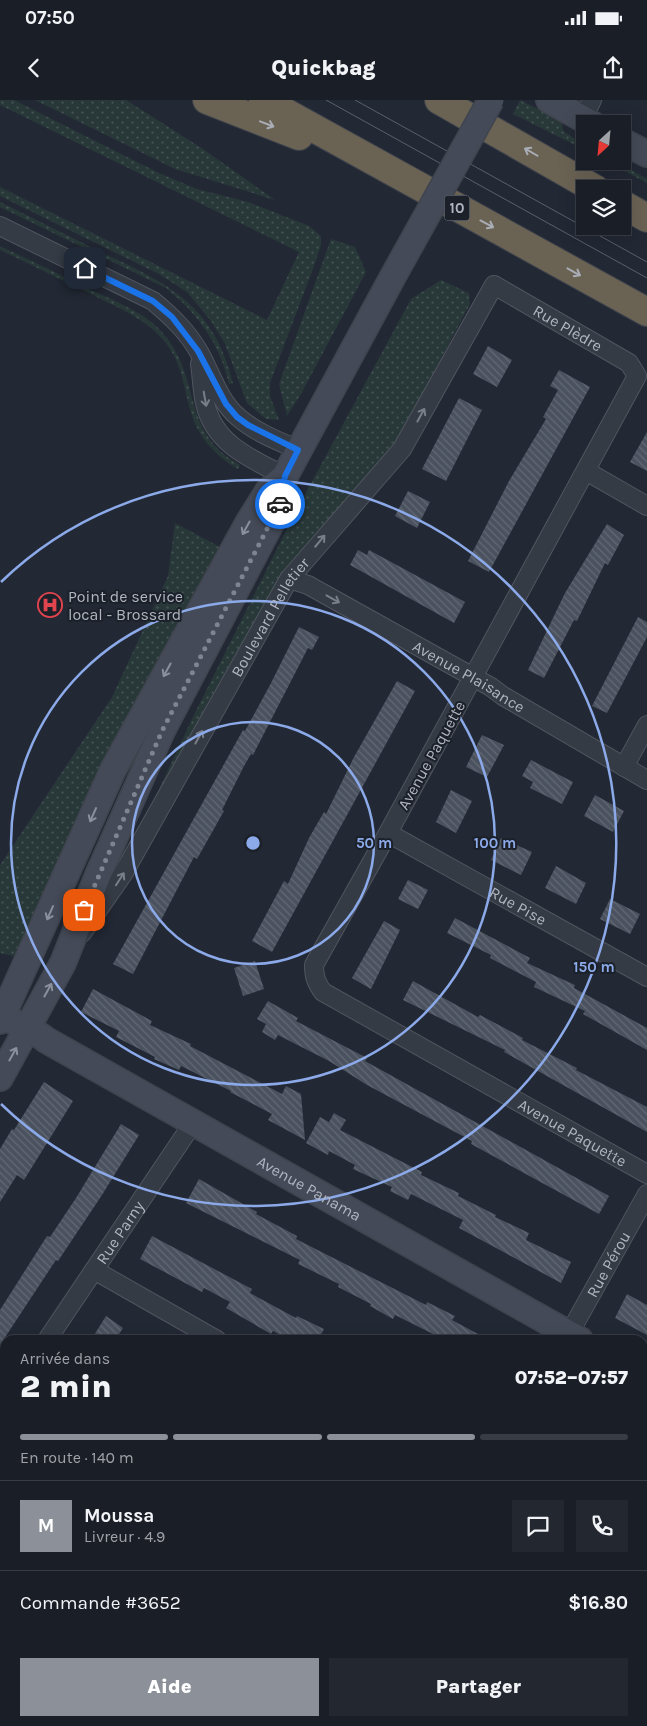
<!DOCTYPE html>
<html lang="fr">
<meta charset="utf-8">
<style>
body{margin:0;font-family:Karla,sans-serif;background:#23272f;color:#f1f3f6;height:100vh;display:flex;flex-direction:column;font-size:19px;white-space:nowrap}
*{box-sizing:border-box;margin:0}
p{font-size:16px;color:#9fa2a7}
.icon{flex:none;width:28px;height:28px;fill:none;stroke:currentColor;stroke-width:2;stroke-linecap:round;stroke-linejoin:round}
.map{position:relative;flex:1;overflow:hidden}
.side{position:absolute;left:0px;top:1235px;width:648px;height:391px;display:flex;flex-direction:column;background:#1a1e27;border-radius:15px 15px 0 0;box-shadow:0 5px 20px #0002,0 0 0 1px #383c44}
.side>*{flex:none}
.needle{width:32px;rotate:206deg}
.controls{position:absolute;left:576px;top:15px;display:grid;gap:10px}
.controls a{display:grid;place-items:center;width:55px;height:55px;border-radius:0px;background:#1a1e27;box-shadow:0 5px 20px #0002,0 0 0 1px #383c44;font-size:25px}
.pin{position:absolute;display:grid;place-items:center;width:42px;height:42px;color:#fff;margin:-21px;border-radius:10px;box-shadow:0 2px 8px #0006}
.courier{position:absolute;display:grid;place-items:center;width:50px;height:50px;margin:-25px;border:4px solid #1a73e8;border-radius:50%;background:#fff;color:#222;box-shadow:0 1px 6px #0007}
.head em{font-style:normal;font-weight:800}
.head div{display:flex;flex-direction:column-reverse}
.head{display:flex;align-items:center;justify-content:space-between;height:85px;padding:0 20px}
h1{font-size:32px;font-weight:800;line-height:38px}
.bar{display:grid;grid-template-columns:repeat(4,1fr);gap:8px 5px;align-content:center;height:60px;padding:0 20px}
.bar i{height:6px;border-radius:4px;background:#383c44}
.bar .on{background:#8c9099}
.bar p{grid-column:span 4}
.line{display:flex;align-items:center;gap:12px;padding:0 20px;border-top:1px solid #383c44}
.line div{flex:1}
.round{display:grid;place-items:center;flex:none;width:52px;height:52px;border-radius:0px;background:#23272f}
.primary-button{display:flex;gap:10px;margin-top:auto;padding:10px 20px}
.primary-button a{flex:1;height:58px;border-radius:0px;background:#8c9099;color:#fff;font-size:20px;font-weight:800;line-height:58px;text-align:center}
.primary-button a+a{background:#23272f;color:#f1f3f6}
.status{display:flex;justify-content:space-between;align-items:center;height:35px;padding:0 25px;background:#1a1e27;direction:ltr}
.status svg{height:14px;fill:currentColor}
header{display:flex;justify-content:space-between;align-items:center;height:65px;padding:0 20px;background:#1a1e27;font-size:22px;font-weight:800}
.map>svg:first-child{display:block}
</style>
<div class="status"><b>07:50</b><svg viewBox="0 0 49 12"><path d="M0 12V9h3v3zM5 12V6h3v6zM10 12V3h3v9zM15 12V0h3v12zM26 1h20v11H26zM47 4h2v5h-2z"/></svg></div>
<header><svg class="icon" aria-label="back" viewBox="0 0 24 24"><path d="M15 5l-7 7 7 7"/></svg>Quickbag<svg class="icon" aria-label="share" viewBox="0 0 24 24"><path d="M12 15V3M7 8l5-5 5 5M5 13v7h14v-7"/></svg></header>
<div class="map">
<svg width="647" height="1626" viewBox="0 0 647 1626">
<defs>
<pattern id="grass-dots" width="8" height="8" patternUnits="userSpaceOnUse" patternTransform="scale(1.25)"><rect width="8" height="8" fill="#283839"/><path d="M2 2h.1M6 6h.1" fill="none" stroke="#455354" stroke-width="1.8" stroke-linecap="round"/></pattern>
<pattern id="building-back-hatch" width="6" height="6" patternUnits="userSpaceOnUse" patternTransform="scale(1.25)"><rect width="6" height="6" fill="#4b525f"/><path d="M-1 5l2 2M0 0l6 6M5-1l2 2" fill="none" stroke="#626974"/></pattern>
</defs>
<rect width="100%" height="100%" fill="#222834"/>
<!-- grass -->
<path fill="url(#grass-dots)" d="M0 0H14L159 73 197 89 248 102 309 126 321 136V145L314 166 270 283V296L279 320 266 319 247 303 225 244 211 221 187 192 159 174 0 96V87L267 220 299 152 0 5Z
M35 0H126L203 49 275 100 175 69Z
M520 0 562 21 563 31 585 45V50L513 14Z
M606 61H616L647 79V83Z
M0 102C33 118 66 135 99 151 168 184 213 203 233 283L229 284C220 244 198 214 166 188L0 107Z
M331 139 355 147 366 172 301 294 287 316 279 284Z
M0 146C30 160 60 175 89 189 116 202 148 213 166 237 202 283 181 332 240 365L238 369C216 356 198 338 191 312 183 285 183 265 165 242 146 218 116 207 89 193 59 179 30 164 0 150Z
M441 180 469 193 470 204 394 347 283 472 208 602 144 727H141L192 619 296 411 411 199Z
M175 423 220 447 139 598 21 851 13 856 0 853V765L112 597 168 476Z
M261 1621 258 1626H116L109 1622Z"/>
<!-- building -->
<path fill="url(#building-back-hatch)" d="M488 246 512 260 497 287 473 274Z
M559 270 590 287 489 472 468 461 509 381 546 319 543 317 558 290 550 286Z
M459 298 482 310 446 381 422 369Z
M647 332V371L630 362Z
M408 391 430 402 417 428 395 416Z
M607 424 624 435 608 465 605 463 577 521 574 520 544 578 528 570 565 493Z
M358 450 367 455 369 450 465 502 454 523 350 465Z
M638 517 647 522V537L607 613 592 606Z
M299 527 319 537 312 550 308 548 253 655 251 654 244 666 222 710 224 711 197 759 194 757 133 874 113 864 243 630 245 631 270 585Z
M397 581 415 591 272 852 252 841 284 781 288 784 309 738 324 712 326 714 354 657Z
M482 635 504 645 487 677 466 667Z
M531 660 573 682 562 704 530 688 533 682 522 676Z
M451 690 472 701 456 733 436 722Z
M595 695 624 711 613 732 584 716Z
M501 738 532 752 521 775 491 760Z
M556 766 586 783 576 804 545 788Z
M408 780 428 790 418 809 398 799Z
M610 799 640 814 630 834 600 819Z
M455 818 530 858 527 863 575 885 574 888 647 928V950L583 914 585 911 534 887 536 882 490 858 491 855 447 833Z
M384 821 400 830 371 889 352 878Z
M255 861 264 889 243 896 234 868Z
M413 881 478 917 480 915 523 938 522 940 577 968 576 970 647 1007V1032L504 952 505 950 403 900Z
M93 889 152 921 150 925 191 944 190 946 282 994 286 986 301 994 305 1040 268 1020 272 1014 230 992 231 991 181 966 179 970 154 959 155 957 116 937 119 931 81 912Z
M268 901 298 918 296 921 367 958 365 961 609 1096 599 1114 471 1044 472 1041 367 985 329 961 278 935 275 940 262 932 266 924 257 919Z
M44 982 73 1001 24 1080 17 1075 0 1102V1049L12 1029 14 1030Z
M334 1013 346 1020 340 1030 422 1072 421 1075 459 1093 458 1096 496 1115 495 1117 529 1133 526 1140 571 1162 561 1183 459 1128 463 1120 411 1094 408 1100 390 1091 392 1087 353 1069 355 1065 329 1051 328 1055 306 1043 320 1017 329 1022Z
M121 1024 139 1035 102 1095 58 1161 56 1160 48 1172 0 1245V1210L47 1136 50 1137 76 1098Z
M199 1079 257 1112 256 1114 297 1136 296 1139 426 1205 427 1202 455 1216 452 1220 489 1240H445L395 1215 393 1219 370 1206 371 1204 338 1187 339 1184 298 1164 300 1160 186 1103Z
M152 1136 252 1189 250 1193 296 1218 297 1216 324 1229 318 1240H290L273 1231 271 1234 226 1208 230 1202 204 1188 202 1192 140 1159Z
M627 1194 647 1205V1235L615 1218Z
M106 1216 123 1228 115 1240H91Z"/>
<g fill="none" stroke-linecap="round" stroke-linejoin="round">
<defs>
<g id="street">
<path d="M582 19 592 0"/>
<path d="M0 126 153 201C171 216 187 231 199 252 211 273 219 301 238 317 255 332 278 341 299 350"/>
<path d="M200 264C202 277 202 290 205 303 214 344 251 359 285 376"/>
<path d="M586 371 647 406"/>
<path id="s1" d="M289 479 308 485 491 587 503 596 647 680"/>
<path d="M624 667 647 625"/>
<path id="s2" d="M388 733 647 877"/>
<path id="s3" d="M82 833 123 774 289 479 402 349 494 185 629 263 637 276 388 733 314 865C314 876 316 883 323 892L647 1074"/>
<path d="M94 1170 217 1240"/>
<path id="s4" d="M569 1234 647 1094"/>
<path id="s5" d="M47 1240 193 1023"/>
<path d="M0 1311 5 1303"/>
<path d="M642 1484 647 1476"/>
<path d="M0 1620 5 1612"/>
<path d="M364 1626 367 1621"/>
<path d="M563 1626 565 1621"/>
</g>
<g id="secondary">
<path d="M549 0 592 24"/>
<path d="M622 41 647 54"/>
<path id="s6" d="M0 914C13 923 37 931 46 940L580 1240"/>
<path d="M0 921 113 670 248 423 268 391 285 376"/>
<path d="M0 978 63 863 98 775 162 631 279 408 285 376 391 180"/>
<path d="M642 1276 647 1278"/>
</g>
<path id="highway" d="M207 0 299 36
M263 0 647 212
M439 0 595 89
M622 104 647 118"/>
</defs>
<!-- street casing -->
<use href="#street" stroke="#50555f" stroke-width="20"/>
<!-- secondary casing -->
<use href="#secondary" stroke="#3f444e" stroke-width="28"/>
<!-- highway casing -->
<use href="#highway" stroke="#3d424c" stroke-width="30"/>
<!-- street -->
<use href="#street" stroke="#353b45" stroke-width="18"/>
<!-- secondary -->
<use href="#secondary" stroke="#444a57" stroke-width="25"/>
<!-- highway -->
<use href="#highway" stroke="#6a6253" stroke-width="28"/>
<!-- tram -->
<path stroke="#5a606d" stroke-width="1" d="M326 0 647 178
M355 0 647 162"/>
<defs>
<path id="secondary-bridge" d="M391 180 491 0"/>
</defs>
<!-- secondary-bridge casing -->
<use href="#secondary-bridge" stroke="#3f444e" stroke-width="28" stroke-linecap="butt"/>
<!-- secondary-bridge -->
<use href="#secondary-bridge" stroke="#444a57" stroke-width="25"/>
</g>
<!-- one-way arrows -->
<defs><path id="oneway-shaft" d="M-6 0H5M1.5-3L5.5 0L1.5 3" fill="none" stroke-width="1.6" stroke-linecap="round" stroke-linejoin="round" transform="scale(1.25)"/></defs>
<g stroke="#a9adb6">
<use href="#oneway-shaft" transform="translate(267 24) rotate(21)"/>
<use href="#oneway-shaft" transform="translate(531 52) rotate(-150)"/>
<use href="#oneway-shaft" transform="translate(487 124) rotate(28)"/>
<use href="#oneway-shaft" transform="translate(574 172) rotate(29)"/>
</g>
<g stroke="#797e89">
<use href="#oneway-shaft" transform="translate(205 299) rotate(80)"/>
<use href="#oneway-shaft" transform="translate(421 315) rotate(-61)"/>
<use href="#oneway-shaft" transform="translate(320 441) rotate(-50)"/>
<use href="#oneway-shaft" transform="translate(333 499) rotate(29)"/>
<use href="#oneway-shaft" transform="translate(199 637) rotate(-61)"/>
<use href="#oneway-shaft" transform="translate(120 779) rotate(-57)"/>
</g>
<g stroke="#8a909c">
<use href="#oneway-shaft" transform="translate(246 428) rotate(119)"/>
<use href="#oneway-shaft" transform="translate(167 570) rotate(119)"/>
<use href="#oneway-shaft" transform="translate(93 715) rotate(114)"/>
<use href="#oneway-shaft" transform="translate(50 813) rotate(114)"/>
<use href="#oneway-shaft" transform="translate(48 890) rotate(-61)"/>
<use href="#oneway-shaft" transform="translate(13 954) rotate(-61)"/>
</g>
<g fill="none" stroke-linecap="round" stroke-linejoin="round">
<!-- done -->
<path stroke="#7e8490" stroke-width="5" stroke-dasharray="0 9" d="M84 810 162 631 280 404"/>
<!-- route -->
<path stroke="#1a73e8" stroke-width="6" d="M85 168 153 201 172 217 198 251 226 304 237 317 248 325 298 350 285 376 280 404"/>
</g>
<!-- distance rings -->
<g fill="none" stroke="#8caae9" stroke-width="2.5">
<circle cx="253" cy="743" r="121"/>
<circle cx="253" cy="743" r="242"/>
<path d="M1 482A363 363 0 1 1 1 1004"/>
</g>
<!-- icons -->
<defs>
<symbol id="hospital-ring" viewBox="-11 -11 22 22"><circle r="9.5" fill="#1b2029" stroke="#e0444e" stroke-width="1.5"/><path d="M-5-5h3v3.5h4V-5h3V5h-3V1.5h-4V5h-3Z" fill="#e0444e"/></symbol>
</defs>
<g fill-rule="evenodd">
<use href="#hospital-ring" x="36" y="491" width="28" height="28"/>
</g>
<g text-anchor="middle" stroke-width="4" stroke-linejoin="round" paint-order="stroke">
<!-- shield labels -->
<rect fill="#1b2029" stroke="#838893" stroke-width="1" x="444.5" y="95.5" width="25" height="25" rx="4"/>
<g font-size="15" font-weight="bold" fill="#b0b5c1">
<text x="457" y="113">10</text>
</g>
<!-- street labels -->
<g font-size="16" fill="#b0b5c1" stroke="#1b2029">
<text dy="6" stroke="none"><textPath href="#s3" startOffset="856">Rue Plèdre</textPath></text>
<text dy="6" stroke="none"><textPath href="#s3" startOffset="368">Boulevard Pelletier</textPath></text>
<text dy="6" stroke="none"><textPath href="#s1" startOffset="205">Avenue Plaisance</textPath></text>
<text transform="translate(431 655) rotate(-61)" y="6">Avenue Paquette</text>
<text dy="6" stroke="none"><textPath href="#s2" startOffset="149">Rue Pise</textPath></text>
<text dy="6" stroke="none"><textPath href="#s3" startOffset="1929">Avenue Paquette</textPath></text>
<text dy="6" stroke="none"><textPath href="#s6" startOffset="355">Avenue Panama</textPath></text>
<text dy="6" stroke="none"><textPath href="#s5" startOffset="130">Rue Parny</textPath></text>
<text dy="6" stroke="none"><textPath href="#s4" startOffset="80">Rue Pérou</textPath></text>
</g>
<!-- poi labels -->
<g font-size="16" fill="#b0b5c1" stroke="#1b2029" text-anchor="start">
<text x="68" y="502">Point de service<tspan x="68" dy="18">local - Brossard</tspan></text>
</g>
</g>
<circle cx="253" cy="743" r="8" fill="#8caae9" stroke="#1b2029" stroke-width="2.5"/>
<g font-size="15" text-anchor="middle" font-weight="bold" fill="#8caae9" stroke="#1b2029" stroke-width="4" stroke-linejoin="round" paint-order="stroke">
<text x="374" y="748">50 m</text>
<text x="495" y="748">100 m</text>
<text x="594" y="872">150 m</text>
</g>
</svg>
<div class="controls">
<a><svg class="needle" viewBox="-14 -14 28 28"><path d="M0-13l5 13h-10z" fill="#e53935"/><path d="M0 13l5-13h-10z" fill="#9fa2a7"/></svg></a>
<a><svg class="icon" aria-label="layers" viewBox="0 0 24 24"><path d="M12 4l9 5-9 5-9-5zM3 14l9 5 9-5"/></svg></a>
</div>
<div class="pin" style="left:84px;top:810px;background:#ea580c"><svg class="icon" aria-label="bag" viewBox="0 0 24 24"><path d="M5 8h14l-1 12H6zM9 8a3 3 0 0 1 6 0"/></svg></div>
<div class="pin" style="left:85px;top:168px;background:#1f2937"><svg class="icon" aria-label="home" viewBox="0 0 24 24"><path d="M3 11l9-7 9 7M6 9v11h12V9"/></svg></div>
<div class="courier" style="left:280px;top:404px"><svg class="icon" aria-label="car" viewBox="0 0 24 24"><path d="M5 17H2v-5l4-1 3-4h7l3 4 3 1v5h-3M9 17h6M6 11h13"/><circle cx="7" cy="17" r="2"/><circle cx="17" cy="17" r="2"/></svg></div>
<section class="side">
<div class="head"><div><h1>2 min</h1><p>Arrivée dans</p></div><em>07:52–07:57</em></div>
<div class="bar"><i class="on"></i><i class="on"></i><i class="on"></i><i></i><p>En route · 140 m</p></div>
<div class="line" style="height:90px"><b class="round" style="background:#8c9099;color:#fff">M</b><div><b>Moussa</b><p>Livreur · 4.9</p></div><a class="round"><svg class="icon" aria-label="chat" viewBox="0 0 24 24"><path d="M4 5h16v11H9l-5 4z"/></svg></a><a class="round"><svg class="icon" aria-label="phone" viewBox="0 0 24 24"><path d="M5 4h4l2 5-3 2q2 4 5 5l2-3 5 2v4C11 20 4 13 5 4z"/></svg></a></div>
<div class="line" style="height:65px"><div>Commande #3652</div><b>$16.80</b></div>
<div class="primary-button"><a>Aide</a><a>Partager</a></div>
</section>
</div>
